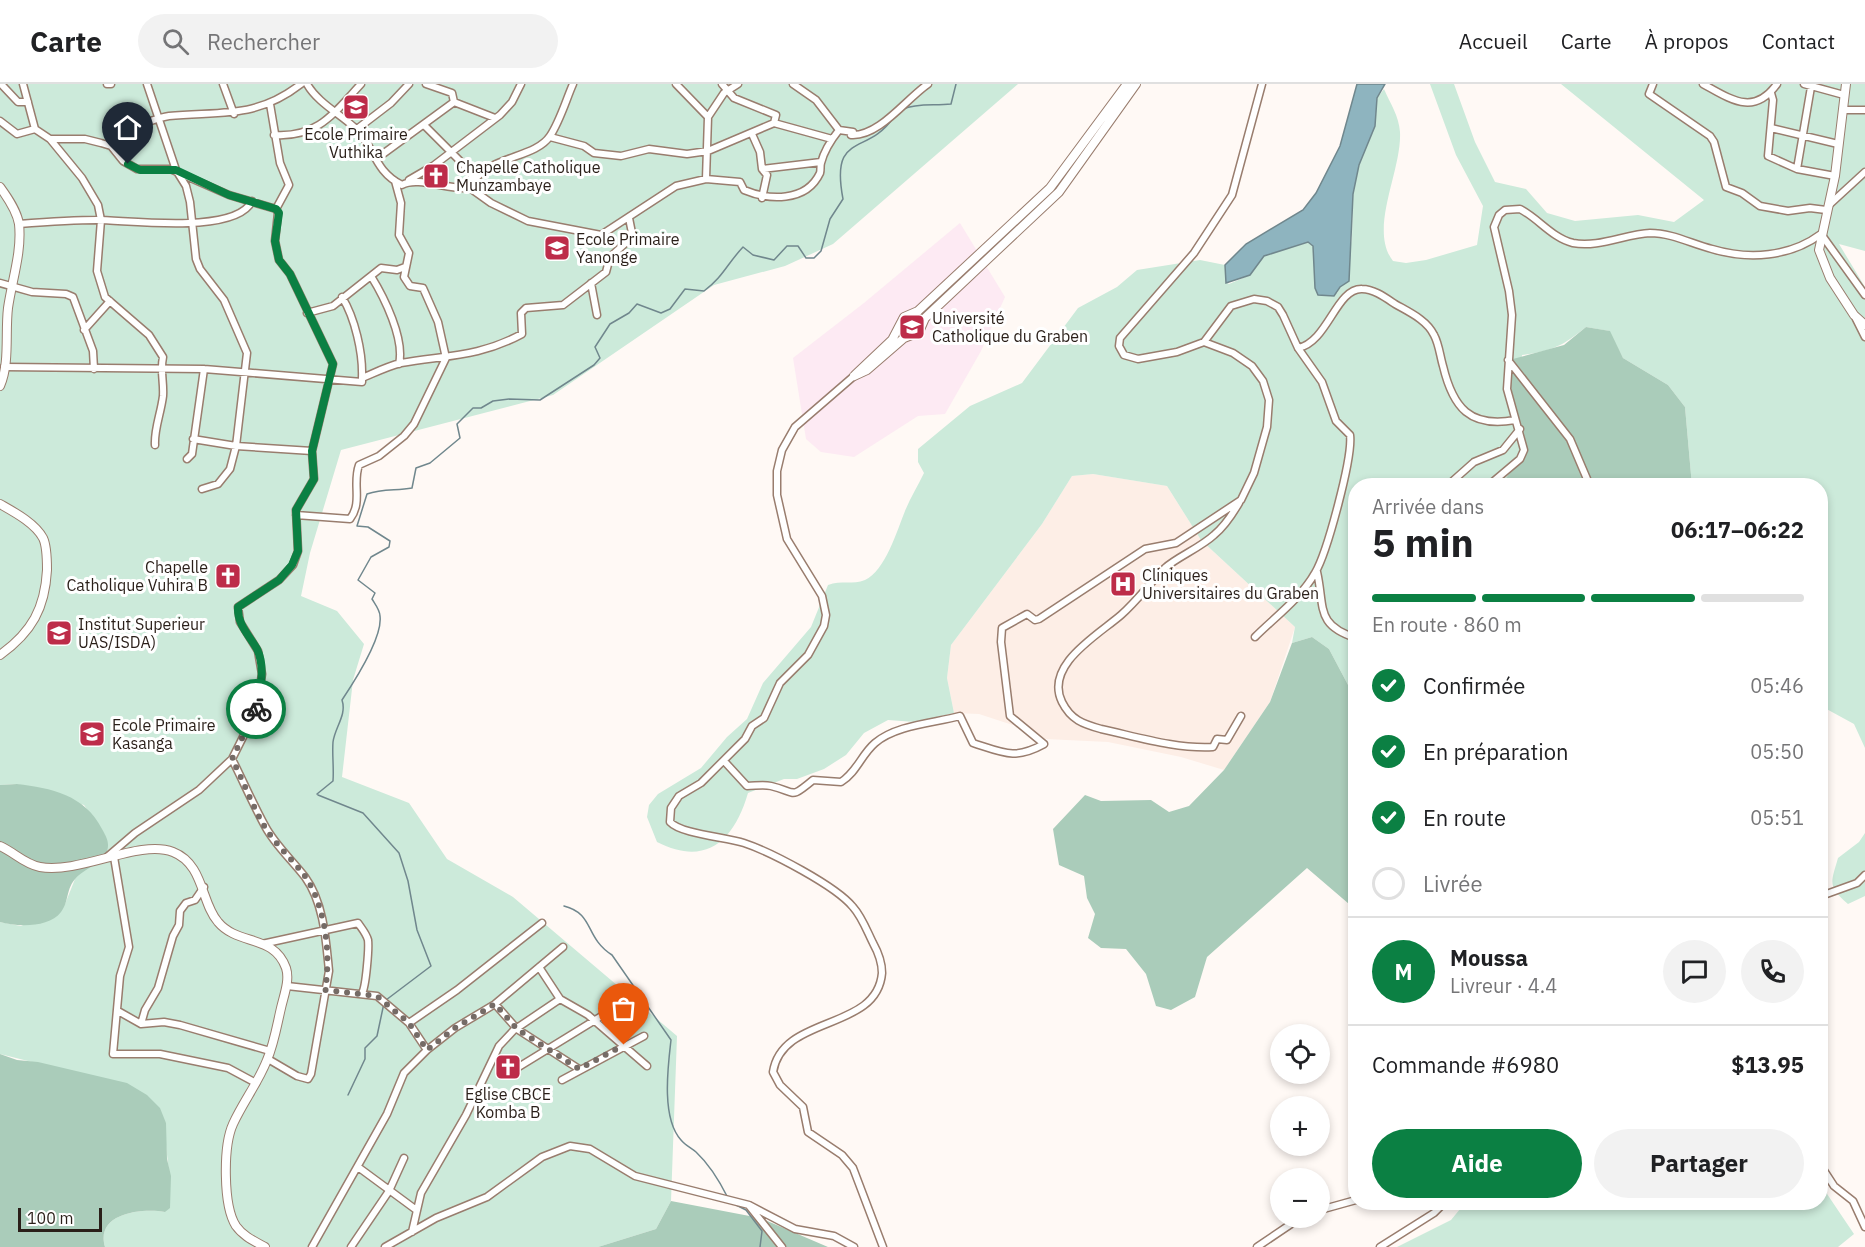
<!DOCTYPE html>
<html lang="fr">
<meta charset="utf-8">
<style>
body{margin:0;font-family:"IBM Plex Sans",sans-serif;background:#f2f2f2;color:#202124;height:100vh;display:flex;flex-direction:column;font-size:22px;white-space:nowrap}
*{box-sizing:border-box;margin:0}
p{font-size:20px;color:#757577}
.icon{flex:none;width:33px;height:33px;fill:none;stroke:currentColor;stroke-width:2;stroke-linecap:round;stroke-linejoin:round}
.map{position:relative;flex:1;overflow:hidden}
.drawer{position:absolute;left:1348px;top:394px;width:480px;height:732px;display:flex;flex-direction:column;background:#fff;border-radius:24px;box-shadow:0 3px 9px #0003}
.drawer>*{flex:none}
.buttons{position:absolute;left:1270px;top:940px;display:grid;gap:12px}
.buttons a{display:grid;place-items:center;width:60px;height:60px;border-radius:50%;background:#fff;box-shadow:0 3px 9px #0003;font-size:30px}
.scale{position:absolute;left:18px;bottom:15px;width:84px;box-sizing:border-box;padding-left:6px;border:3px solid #2a1f19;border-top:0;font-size:16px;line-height:21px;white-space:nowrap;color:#2a1f19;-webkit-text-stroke:4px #fff;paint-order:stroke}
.pin{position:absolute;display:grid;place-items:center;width:51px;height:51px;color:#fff;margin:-62px -26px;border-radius:50% 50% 50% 0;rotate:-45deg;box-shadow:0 0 6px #0007}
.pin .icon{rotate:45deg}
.courier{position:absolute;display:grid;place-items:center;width:60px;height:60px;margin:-30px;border:4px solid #0b8043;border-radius:50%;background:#fff;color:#222;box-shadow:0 2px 8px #0007}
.head em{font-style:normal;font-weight:700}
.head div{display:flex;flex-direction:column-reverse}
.head{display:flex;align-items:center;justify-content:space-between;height:102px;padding:0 24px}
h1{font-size:39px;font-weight:700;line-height:45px}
.bar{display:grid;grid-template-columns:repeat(4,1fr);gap:9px 6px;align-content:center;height:72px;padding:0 24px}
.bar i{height:8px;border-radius:4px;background:#e0e0e0}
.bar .current{background:#0b8043}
.bar p{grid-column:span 4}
.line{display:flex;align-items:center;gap:15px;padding:0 24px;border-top:2px solid #e0e0e0}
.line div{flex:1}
.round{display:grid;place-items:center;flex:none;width:63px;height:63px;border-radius:32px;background:#f2f2f2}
ol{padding:0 24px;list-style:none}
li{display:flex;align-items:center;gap:18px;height:66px}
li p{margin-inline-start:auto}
li .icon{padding:6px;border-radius:50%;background:#0b8043;color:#fff;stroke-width:4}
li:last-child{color:#757577}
li i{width:33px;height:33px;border:3px solid #e0e0e0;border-radius:50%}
.cta{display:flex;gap:12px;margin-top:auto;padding:12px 24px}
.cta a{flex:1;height:69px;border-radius:36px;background:#0b8043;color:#fff;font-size:24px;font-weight:700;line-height:69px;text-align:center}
.cta a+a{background:#f2f2f2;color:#202124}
header{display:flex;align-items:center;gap:36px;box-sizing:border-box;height:84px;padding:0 30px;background:#fff;border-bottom:2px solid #e0e0e0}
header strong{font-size:28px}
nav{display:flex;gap:33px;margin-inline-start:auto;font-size:21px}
.search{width:420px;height:54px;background:#f2f2f2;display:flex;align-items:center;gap:15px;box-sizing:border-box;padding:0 21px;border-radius:33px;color:#757577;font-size:22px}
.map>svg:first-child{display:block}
</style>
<header>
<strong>Carte</strong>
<div class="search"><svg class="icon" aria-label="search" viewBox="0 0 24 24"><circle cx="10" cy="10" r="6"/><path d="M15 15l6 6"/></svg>Rechercher</div>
<nav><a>Accueil</a><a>Carte</a><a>À propos</a><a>Contact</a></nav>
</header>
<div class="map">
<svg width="1865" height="1163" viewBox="0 0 1865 1163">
<rect width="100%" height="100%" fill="#fff9f5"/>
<!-- built -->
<path fill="#fdeee6" d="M1093 390 1167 402 1201 456 1295 543 1270 618 1224 686 1181 673 1108 658 1046 655 1028 646 979 630 954 629 947 594 951 561 1042 440 1072 392Z"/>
<!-- education -->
<path fill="#fdeaf3" d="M960 139 1005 213 981 267 945 330 918 332 854 373 821 368 806 355 793 274 864 219Z"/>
<!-- green -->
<path fill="#cceada" d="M0 0H1018L833 160 785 182 714 201 553 311 341 366 310 469 301 512 337 527 364 560 353 596 342 693 409 719 447 775 513 813 677 952 671 1117 656 1145 598 1163H105C95 1129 142 1124 165 1128 176 1097 163 1070 166 1039L72 988 0 970V838L21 842 65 820 75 795 105 751 84 721 17 700 0 701Z
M1430 0H1454L1475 58 1495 98 1526 105 1547 129 1575 137 1638 131 1674 138 1704 116 1561 0H1865V167L1839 160 1865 203V664L1854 640 1821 622V402H1692L1685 323 1668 301 1623 274 1609 247 1586 243C1563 262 1552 267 1522 271L1516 330 1526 367 1506 394 1494 402H1356V616L1329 565 1312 553 1292 559 1295 543 1201 456 1167 402 1093 390 1072 392 1042 440 951 561 947 594 954 629 915 638 888 636 864 649 846 671 824 685 797 695H784L748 709C734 757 706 783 657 758L647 733 649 721 658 710 701 684 727 653 747 635 763 599 811 543 828 501C841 496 853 501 865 496 885 487 897 447 905 427 910 414 918 402 924 389L918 378V365L970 322 1022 299 1078 224 1117 203 1137 186 1200 176 1225 181 1226 198 1229 200 1250 191 1264 172 1308 158 1313 162 1316 208 1337 209 1340 203 1346 199 1352 152 1353 110 1359 81 1375 42 1377 14 1384 5C1390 19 1399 32 1400 48 1402 87 1368 145 1393 177L1406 179 1426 176 1477 161 1483 122 1456 71Z
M1865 749V812L1848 820C1827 802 1831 799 1838 774L1859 758Z
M1821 1101 1854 1150 1838 1163H1397L1451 1136 1465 1119H1821Z"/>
<!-- forest -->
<path fill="#aaccba" d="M1586 243 1610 247 1623 274 1668 301 1685 323 1692 402H1494L1506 394 1526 367 1510 299 1513 275 1564 261Z
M1312 553 1329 565 1356 616V826L1307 784 1207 873 1195 913 1171 926 1156 922 1146 890 1126 865 1101 864 1088 854 1095 830 1087 814 1084 792 1059 781 1053 745 1085 711 1101 717 1151 716 1169 728 1189 722 1224 686 1270 618 1292 559Z
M17 700C51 704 85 711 102 745 106 752 110 759 107 767 102 779 84 785 76 794 66 804 69 818 61 828 49 844 17 843 0 838V701Z
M0 970 17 976 38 978 127 999 147 1011 160 1024 166 1039 167 1075 171 1092 170 1124 165 1128C142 1124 95 1129 105 1163H0Z
M671 1117 760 1134 828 1163H598L656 1145Z"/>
<!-- water -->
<path fill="#8eb4bf" stroke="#70878d" stroke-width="1.5" d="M1357 0H1385L1377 14 1375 42 1359 81 1353 110 1349 197 1340 203 1334 212 1318 211 1315 204 1313 162 1308 158 1264 172 1250 191 1226 199 1225 181 1246 160 1303 126 1316 109 1340 62Z"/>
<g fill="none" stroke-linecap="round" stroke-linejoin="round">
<!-- stream -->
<path stroke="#70878d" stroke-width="1.5" d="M903 25C917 19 935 22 951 20L956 0
M317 710 333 697C334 684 332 670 333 658 335 643 347 631 342 616 354 598 383 554 380 532 380 526 375 520 372 515L375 509 358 496 371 473 389 463 390 457 368 443 357 442 367 410C383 404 396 407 412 404L416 384 430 379 460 354 457 340 473 324H481L493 317 509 315 540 316 594 281 600 274 595 263 610 240 629 229 637 220 661 229 670 225 685 205 704 207C723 193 727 180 743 163L753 171 774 176 787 162H798L806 174H814L821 167 830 135 843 115C830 47 867 72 893 34
M318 711 363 729 399 769 408 797 417 846 431 882 386 916
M564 822C595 830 584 853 612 871L671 956C668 982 661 1034 681 1056 685 1061 691 1064 696 1068 710 1081 720 1098 728 1114
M348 1011 365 975V964L377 952 384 919
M736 1121 746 1126 762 1147 760 1163"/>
<defs>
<path id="minor" d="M1 0 18 18H28
M23 0 35 45
M107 0H111
M147 0 176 86 186 102 190 118 196 175 200 185 224 216 247 269 236 362 230 385 218 400 202 405
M223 0 234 30
M307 0C317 18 340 30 355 44 374 60 373 87 402 101 417 92 448 106 470 104 484 71 534 76 550 52 560 37 566 16 573 0
M426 0 452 9 454 18 495 34
M676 0 708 33
M722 0 734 14 776 31 774 39
M793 0 816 16 839 46
M1653 0 1649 10 1710 52 1714 58 1726 103 1742 109 1760 122 1788 127 1810 124 1826 126
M1703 0C1732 16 1754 32 1777 0
M1804 0 1844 11
M1771 9 1773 16 1768 72 1797 85 1835 92
M1843 26H1865
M0 37 17 50 35 45 50 55H85L101 59 111 62 123 77 137 85H170L229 111 276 125
M424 41 471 88 473 97
M1771 44 1838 60
M357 45 391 19 409 0
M752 50 760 68 762 85 767 91 762 114
M274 51C318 54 334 29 361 0
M550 53 584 62 594 69 621 72 649 65 687 70 708 67 774 39 832 55
M50 55 82 94 98 121 101 136 97 187 105 213 149 251 163 273C160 287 164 298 163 312 161 329 154 345 155 361
M111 62 122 45 129 43C144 41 155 34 169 32 221 27 256 35 301 0
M376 75 454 18
M762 85 821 78
M1797 85 1811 3
M706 95 708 33 724 9 738 0
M409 96 433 82 500 31 512 18 521 0
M470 104 491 119 528 137 601 151 676 102 706 95 740 98 744 106C768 116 806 119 820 89 821 86 820 82 821 79 824 67 831 56 839 46L853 48 851 51C879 53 906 15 928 0
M1829 121 1865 88
M19 140C45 138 71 136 97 136 129 136 236 151 252 117
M371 192C384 213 405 255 399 280
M0 199 32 208 66 210 73 213 93 267 94 285
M591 199 597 231
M342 213C355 234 363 269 362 294
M307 229 333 222 381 184 397 186 405 183
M1856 235 1865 253
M84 246 110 217
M1298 264C1328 258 1336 204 1362 205 1374 205 1386 214 1395 220 1409 228 1427 236 1434 251 1439 260 1440 272 1443 282 1453 324 1470 344 1515 336
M1508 276 1570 355 1590 402
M4 283 204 285 362 298V294C374 289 388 282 401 279 448 271 479 273 522 250L521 229 526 224 563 221 606 188 610 173 629 156 632 149 629 134
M854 292 795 343 782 366 777 387V411L787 455 822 512 826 531 824 542 808 571 780 599 764 634 752 642 745 655 701 699 679 712 671 724 670 738C681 750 725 753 744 759 771 768 836 802 853 823 862 833 867 847 873 859 878 868 882 878 882 889 877 948 782 930 773 988L780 1001 803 1023 808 1048 842 1071 853 1084 883 1163
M193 355 236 362 312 367
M187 375 192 370 204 285
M1447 402 1474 378 1503 366 1520 345
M1488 402 1520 375 1524 366 1507 305 1512 231 1509 207 1494 143 1499 131 1505 126 1520 125C1538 134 1552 154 1573 159 1598 164 1626 150 1650 149 1672 149 1692 160 1712 165 1749 176 1790 173 1821 150L1865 211
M1239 419C1232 431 1225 442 1214 451 1200 464 1177 473 1165 484 1150 499 1137 517 1121 531 1098 551 1044 581 1062 618 1071 636 1083 640 1101 645 1138 653 1176 665 1213 663L1217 655 1227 656 1241 632
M296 431 350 435C363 418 352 400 359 381L379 372 404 352 414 340 446 274 438 238 423 204 410 202 404 193 409 169 399 151 401 119 395 97
M1317 488C1325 523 1315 541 1356 554
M1255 553C1275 533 1301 514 1315 489 1327 469 1353 373 1350 351L1336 337 1322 298 1298 264 1283 231 1278 223 1267 217 1254 215 1231 222 1204 258 1177 268 1138 275 1124 271 1119 262 1120 254 1194 169 1232 111 1262 0
M232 675C243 697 253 720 265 742 275 761 292 776 305 793 324 819 326 857 329 887L311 990 308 995 297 992 268 975
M724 677 747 702C755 702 763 700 771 702 797 708 789 716 813 696L841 698C857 688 861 671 875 659 896 641 934 639 960 632L973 659C1004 669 1015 676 1044 660L1010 632 1001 558 1002 544 1027 530 1035 536 1039 535 1145 465 1176 459 1241 416 1254 389 1267 343 1269 316 1263 297 1252 282 1233 269 1204 258
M107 773 135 749 199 706 232 675 256 627 262 590 258 567 240 538 238 523 279 496 293 481 298 467 296 426 314 395 312 367 333 280 290 190 279 176 275 157 278 129 276 125 289 101 280 79 270 20
M114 773 129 863 120 892 113 970H160L228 984 256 999
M1821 812 1857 799 1865 791
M262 860 358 839C362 845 366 849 368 856 369 864 366 903 362 909
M539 883 560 915 588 931 647 982
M287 902 377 912 409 939 427 966
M495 920 517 945 579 985
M118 927 141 940 164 938 180 941 270 967
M409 939 457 906 542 839
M141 940 145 926 158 904 173 852 179 841 180 827 186 819 195 816 204 803
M517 984 631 914
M562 996 644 952
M1821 1082 1834 1102 1853 1117 1865 1143
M358 1083 415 1125
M750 1123 782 1163
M1320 1126 1356 1116
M412 1148 421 1109 466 1031 499 962 514 946 560 915
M312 1163 387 1030 404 989 427 966 455 944 495 920 563 863
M351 1163 389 1107 404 1074
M385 1163 436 1134 487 1113 542 1073 570 1062 590 1065 635 1092 749 1121 795 1145 834 1152 854 1163
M1257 1163 1300 1134
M1380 1163 1434 1129 1444 1119"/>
<path id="tertiary" d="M1846 0 1835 92 1819 166 1830 194 1854 231 1865 241
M0 103C8 114 17 127 19 140 22 168 12 196 8 224 5 249 10 279 0 302
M855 291 892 256 904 233 918 227 1050 104 1127 0
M854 292 867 286 904 254 919 248 925 234 1059 108 1136 0
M0 420C14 428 35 439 43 454 47 462 47 477 47 486 45 524 32 548 0 571
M0 762C14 768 24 780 40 783 81 790 139 755 173 768 204 780 201 819 218 838 238 862 274 850 286 884 290 896 284 911 281 924 277 941 274 960 267 976 258 999 243 1018 233 1040 223 1062 223 1122 236 1142 243 1152 254 1157 265 1163"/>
</defs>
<!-- minor casing -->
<use href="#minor" stroke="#997d6e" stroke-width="9"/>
<!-- tertiary casing -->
<use href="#tertiary" stroke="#997d6e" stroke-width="10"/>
<!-- minor -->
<use href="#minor" stroke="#fff" stroke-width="6"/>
<!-- tertiary -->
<use href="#tertiary" stroke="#fff" stroke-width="8"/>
</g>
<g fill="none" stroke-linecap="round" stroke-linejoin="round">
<!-- done -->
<path stroke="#756b66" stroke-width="6" stroke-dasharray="0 10.8" d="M256 625 232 675C244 698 253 724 266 745 278 763 295 778 307 795 326 826 331 872 325 906L377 912 409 939 427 966 455 944 495 920 517 945 579 985 624 961"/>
<!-- route -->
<path stroke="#0b8043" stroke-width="8" d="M128 80 140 86H176L229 111 276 125 279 129 275 157 279 176 290 190 333 280 312 367 314 395 296 426 298 467 292 481 279 496 238 523C237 540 249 551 257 565 266 584 260 606 256 625"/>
</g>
<!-- icons -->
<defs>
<symbol id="school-square" viewBox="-11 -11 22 22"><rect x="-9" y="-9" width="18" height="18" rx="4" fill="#bd2c49" stroke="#fff"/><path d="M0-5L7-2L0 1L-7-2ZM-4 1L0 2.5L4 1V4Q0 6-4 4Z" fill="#fff"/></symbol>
<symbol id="church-square" viewBox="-11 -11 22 22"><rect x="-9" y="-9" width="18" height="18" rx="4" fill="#bd2c49" stroke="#fff"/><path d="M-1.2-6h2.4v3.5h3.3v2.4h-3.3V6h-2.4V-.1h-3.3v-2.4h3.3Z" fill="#fff"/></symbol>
<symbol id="university-square" viewBox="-11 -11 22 22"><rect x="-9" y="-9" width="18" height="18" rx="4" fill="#bd2c49" stroke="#fff"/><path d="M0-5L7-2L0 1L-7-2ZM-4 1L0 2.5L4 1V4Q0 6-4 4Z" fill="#fff"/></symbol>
<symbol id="hospital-square" viewBox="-11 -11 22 22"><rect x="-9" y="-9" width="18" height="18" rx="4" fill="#bd2c49" stroke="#fff"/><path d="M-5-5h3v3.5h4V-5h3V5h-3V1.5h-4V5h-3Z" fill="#fff"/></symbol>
</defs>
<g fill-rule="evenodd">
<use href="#school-square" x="341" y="8" width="30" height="30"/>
<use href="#church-square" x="421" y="77" width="30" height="30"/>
<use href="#school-square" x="542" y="149" width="30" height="30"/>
<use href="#university-square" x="897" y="228" width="30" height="30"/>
<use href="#church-square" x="213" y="477" width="30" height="30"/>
<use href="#hospital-square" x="1108" y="485" width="30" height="30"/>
<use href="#university-square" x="44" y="534" width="30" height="30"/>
<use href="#school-square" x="77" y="635" width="30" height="30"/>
<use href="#church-square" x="493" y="968" width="30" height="30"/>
</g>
<g text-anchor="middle" stroke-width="6" stroke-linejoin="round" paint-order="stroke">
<!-- poi labels -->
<g font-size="16" fill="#2a1f19" stroke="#fff" text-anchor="start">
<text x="356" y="56" text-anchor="middle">Ecole Primaire<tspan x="356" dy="18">Vuthika</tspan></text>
<text x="456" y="89">Chapelle Catholique<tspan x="456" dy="18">Munzambaye</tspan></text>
<text x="576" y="161">Ecole Primaire<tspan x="576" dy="18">Yanonge</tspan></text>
<text x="932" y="240">Université<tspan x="932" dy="18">Catholique du Graben</tspan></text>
<text x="208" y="489" text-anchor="end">Chapelle<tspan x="208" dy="18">Catholique Vuhira B</tspan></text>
<text x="1142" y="497">Cliniques<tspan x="1142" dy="18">Universitaires du Graben</tspan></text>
<text x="78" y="546">Institut Superieur<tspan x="78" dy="18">UAS/ISDA)</tspan></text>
<text x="112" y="647">Ecole Primaire<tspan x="112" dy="18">Kasanga</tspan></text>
<text x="508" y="1016" text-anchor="middle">Eglise CBCE<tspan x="508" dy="18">Komba B</tspan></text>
</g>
</g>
</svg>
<div class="buttons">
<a><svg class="icon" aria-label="locate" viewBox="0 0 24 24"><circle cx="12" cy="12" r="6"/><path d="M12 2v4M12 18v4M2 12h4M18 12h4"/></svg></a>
<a>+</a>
<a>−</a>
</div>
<div class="scale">100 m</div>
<div class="pin" style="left:624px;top:961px;background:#ea580c"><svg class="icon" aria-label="bag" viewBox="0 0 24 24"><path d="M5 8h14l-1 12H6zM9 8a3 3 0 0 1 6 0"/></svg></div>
<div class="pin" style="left:128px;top:80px;background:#1f2937"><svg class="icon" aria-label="home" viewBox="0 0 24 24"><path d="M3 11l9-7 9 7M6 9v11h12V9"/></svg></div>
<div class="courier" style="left:256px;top:625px"><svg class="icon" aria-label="bike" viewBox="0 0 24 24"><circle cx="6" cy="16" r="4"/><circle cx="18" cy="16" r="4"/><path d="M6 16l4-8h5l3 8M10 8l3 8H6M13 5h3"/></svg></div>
<section class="drawer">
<div class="head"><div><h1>5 min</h1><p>Arrivée dans</p></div><em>06:17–06:22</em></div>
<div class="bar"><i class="current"></i><i class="current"></i><i class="current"></i><i></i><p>En route · 860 m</p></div>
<ol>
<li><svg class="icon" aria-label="check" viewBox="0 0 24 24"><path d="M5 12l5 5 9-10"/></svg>Confirmée<p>05:46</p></li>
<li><svg class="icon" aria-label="check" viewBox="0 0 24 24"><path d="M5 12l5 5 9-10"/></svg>En préparation<p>05:50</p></li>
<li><svg class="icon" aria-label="check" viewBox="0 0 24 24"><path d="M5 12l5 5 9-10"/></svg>En route<p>05:51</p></li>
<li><i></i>Livrée</li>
</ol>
<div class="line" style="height:108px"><b class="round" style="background:#0b8043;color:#fff">M</b><div><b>Moussa</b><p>Livreur · 4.4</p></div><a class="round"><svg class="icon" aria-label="chat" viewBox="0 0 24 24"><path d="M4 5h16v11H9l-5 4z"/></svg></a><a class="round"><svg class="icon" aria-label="phone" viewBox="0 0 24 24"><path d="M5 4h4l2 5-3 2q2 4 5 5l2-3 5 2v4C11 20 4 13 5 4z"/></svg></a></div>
<div class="line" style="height:78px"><div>Commande #6980</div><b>$13.95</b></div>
<div class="cta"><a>Aide</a><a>Partager</a></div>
</section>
</div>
